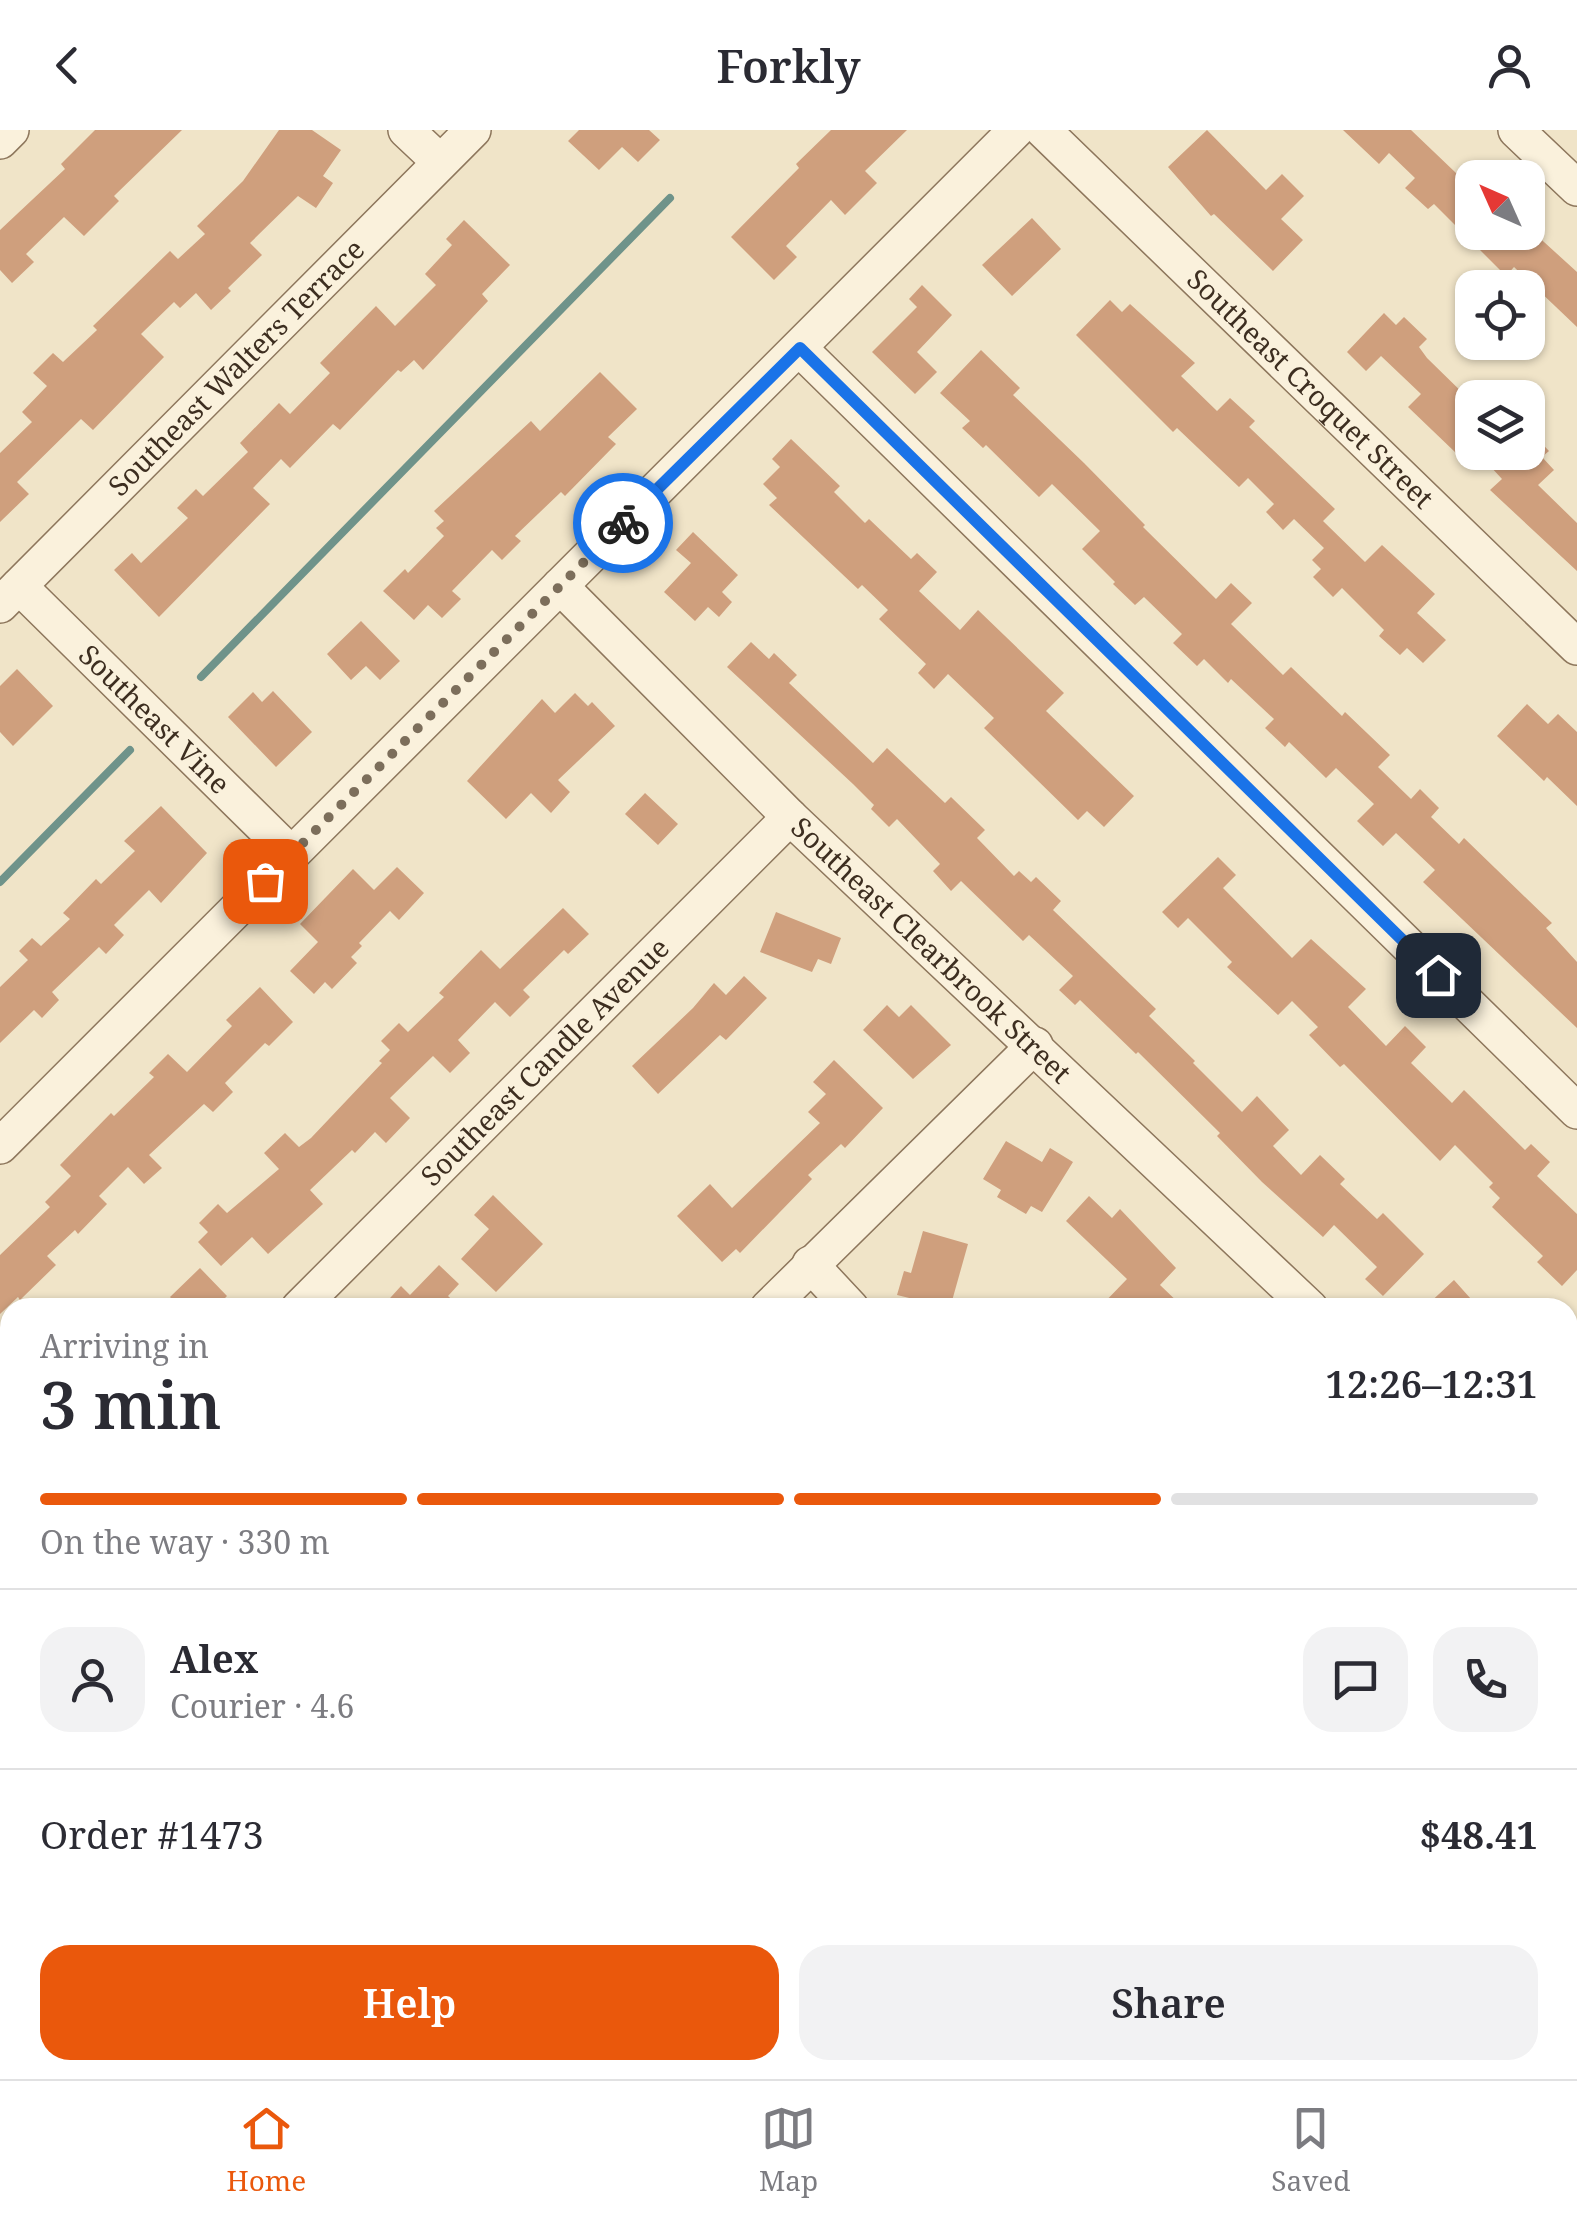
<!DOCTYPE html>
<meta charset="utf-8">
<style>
body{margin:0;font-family:"Noto Serif",serif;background:#f2f2f3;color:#2b2b33;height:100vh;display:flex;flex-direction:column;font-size:38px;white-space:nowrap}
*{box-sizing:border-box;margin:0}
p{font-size:32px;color:#7c7c81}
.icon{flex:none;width:55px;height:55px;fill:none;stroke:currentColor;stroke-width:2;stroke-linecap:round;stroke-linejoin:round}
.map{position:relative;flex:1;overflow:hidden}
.sheet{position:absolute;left:0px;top:1168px;width:1578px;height:782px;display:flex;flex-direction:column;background:#fff;border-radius:30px 30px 0 0;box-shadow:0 2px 8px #0004}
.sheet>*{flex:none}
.needle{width:65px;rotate:315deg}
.buttons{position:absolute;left:1455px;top:30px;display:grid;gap:20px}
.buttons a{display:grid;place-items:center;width:90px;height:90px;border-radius:20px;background:#fff;box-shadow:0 2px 8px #0004;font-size:50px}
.pin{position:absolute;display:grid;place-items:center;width:85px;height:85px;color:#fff;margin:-42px;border-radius:20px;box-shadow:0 5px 15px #0006}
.courier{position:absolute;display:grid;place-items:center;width:100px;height:100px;margin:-50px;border:8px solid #1a73e8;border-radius:50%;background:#fff;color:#222;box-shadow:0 2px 12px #0007}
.head em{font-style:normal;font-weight:600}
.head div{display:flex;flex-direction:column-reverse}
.head{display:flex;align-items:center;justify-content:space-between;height:170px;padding:0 40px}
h1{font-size:65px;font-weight:600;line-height:75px}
.bar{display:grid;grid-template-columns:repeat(4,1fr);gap:15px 10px;align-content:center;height:120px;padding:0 40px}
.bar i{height:12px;border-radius:8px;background:#e1e1e2}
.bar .current{background:#ea580c}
.bar p{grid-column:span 4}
.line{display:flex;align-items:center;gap:25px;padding:0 40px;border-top:2px solid #e1e1e2}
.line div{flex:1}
.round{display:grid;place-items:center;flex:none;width:105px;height:105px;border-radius:30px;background:#f2f2f3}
.button{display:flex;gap:20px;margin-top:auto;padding:20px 40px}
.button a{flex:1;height:115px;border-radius:30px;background:#ea580c;color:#fff;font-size:40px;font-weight:600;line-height:115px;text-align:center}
.button a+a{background:#f2f2f3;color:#2b2b33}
header{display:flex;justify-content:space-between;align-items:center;height:130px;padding:0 40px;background:#fff;font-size:45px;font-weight:600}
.tab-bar{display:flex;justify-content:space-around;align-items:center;height:140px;border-top:2px solid #e1e1e2;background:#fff;font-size:28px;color:#7c7c81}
.tab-bar a{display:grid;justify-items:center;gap:5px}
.tab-bar .current{color:#ea580c}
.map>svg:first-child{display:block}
</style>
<header><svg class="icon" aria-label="back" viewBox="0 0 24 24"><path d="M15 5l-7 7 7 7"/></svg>Forkly<svg class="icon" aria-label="person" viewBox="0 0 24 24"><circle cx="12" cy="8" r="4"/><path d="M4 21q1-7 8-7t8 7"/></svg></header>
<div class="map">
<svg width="1577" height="1949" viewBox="0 0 1577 1949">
<rect width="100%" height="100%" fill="#f0e4c8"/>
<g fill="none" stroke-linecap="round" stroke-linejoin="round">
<!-- stream -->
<path stroke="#6f938a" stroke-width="8" d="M201 547 670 68
M0 752 130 620
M1568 1474 1577 1469
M786 1949 795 1940"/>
</g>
<!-- building -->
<path fill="#cf9f7d" d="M95 0H182L114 66 119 71 84 106 64 87 26 124 34 132 12 153 0 140V100L65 39 61 34Z
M279 0H312L341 20 323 46 333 53 316 78 298 66 250 113 262 125 228 158 231 161 211 180 196 163 180 178 174 172 141 204 164 227 93 300 81 289 17 352 29 364 0 392V323L32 292 22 282 47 256 33 243 53 223 63 232 97 200 93 196 170 121 178 129 205 104 197 96 243 51Z
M579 0H649L660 10 638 32 622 17 599 40 568 11Z
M831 0H907L865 41 877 53 845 85 831 70 786 116 797 127 774 150 731 107 799 38 796 34Z
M1207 0 1266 60 1282 44 1304 66 1281 89 1303 110 1273 141 1214 84 1211 86 1168 37Z
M1343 0H1411L1456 43 1463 35 1472 45V102H1533L1577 142V197L1514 137 1506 146 1434 74 1428 79 1405 58 1415 48 1389 23 1379 34Z
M1032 88 1061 119 1012 166 982 135Z
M464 90 510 135 482 164 488 171 423 240 414 230 401 242 398 240 340 300 333 294 290 338 281 329 253 358 270 374 159 487 114 440 132 423 141 433 188 388 177 378 196 359 203 366 248 322 240 313 279 273 290 284 330 243 320 233 376 176 395 196 436 155 425 144 452 115 446 109Z
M922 155 952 185 917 222 937 242 915 264 872 222 917 177 909 169Z
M1110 170 1122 182 1130 174 1195 233 1181 246 1217 281 1230 268 1255 291 1249 297 1335 379 1323 391 1365 432 1382 415 1435 464 1417 483 1446 510 1423 533 1407 518 1400 525 1379 506 1384 500 1342 458 1333 467 1313 447 1321 439 1312 430 1324 418 1294 389 1283 400 1266 382 1274 374 1248 348 1239 357 1177 298 1173 302 1076 205Z
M1384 183 1396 195 1404 187 1427 209 1419 217 1427 228 1472 272V306L1456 323 1408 277 1421 264 1381 226 1366 241 1347 222Z
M981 220 1020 258 1013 265 1084 333 1145 395 1143 397 1216 469 1231 453 1252 473 1231 494 1283 545 1291 537 1342 586 1345 582 1390 625 1378 637 1411 669 1420 659 1439 678 1431 687 1459 714 1464 708 1552 793 1546 798 1577 832V898L1423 752 1435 740 1396 703 1383 716 1357 691 1374 674 1336 638 1326 648 1289 612 1285 617 1265 598 1274 589 1231 549 1228 553 1204 529 1197 536 1173 513 1182 504 1144 467 1135 475 1113 454 1115 452 1082 419 1100 401 1052 354 1039 367 986 315 983 318 962 298 970 291 940 263Z
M600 242 637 279 608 307 616 314 565 366 561 362 515 406 521 411 502 430 492 420 452 461 461 469 442 488 428 475 414 490 383 461 405 439 408 443 444 406 436 398 444 391 434 381 531 291 540 301Z
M1528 299 1549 321 1542 327 1554 340 1538 355 1577 393V441L1490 360 1502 349 1477 322H1528Z
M791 309 840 356 834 362 865 393 869 389 911 429 917 423 937 442 919 461 960 500 978 480 1064 563 1046 581 1134 666 1104 697 1087 681 1078 690 984 598 994 588 948 544 934 559 918 543 926 534 879 489 888 480 862 455 858 459 769 375 777 368 763 354 780 337 772 329Z
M693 402 738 445 722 462 732 472 719 487 708 477 695 491 664 462 691 433 676 420Z
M361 491 400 531 380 550 366 536 351 550 327 524Z
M751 512 769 529 774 523 797 545 789 553 873 633 887 618 945 673 951 667 985 700 977 708 1014 746 1019 741 1031 752 1036 747 1061 771 1053 780 1156 879 1149 886 1195 931 1193 933 1242 982 1257 966 1289 1000 1273 1016 1301 1045 1320 1025 1345 1049 1340 1054 1377 1089 1383 1083 1424 1124 1383 1166 1365 1149 1377 1137 1334 1095 1323 1107 1262 1052 1217 1006 1220 1003 1138 922 1136 924 1080 870 1075 875 1059 860 1073 846 1029 805 1023 811 961 751 951 761 933 741 940 734 897 689 889 697 871 679 874 675 853 654 727 537Z
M17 539 53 576 13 616 0 602V556Z
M273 561 312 602 276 637 228 587 253 562 262 572Z
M575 563 588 576 592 572 615 596 558 650 570 662 551 683 531 663 506 689 467 651 542 569 555 583Z
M1527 574 1548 594 1558 584 1577 602V676L1547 647 1544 651 1497 606Z
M645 663 678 694 658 715 625 684Z
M161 676 207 723 161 773 149 760 114 795 124 805 106 824 99 817 52 862 59 870 42 888 34 880 0 913V857L28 830 19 821 32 808 41 816 70 789 63 783 96 749 101 754 135 721 124 711Z
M1218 727 1236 745 1223 758 1292 828 1311 809 1366 859 1348 877 1386 916 1405 896 1426 917 1411 933 1452 973 1464 960 1525 1020 1531 1014 1550 1032 1537 1046 1577 1084V1140L1562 1156 1537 1132 1543 1126 1492 1077 1500 1068 1489 1057 1493 1053 1455 1015 1440 1031 1344 934 1340 937 1309 905 1318 897 1292 871 1278 885 1227 837 1232 832 1188 788 1178 798 1162 782Z
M397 737 424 763 399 790 390 781 359 813 362 816 351 827 357 833 332 859 325 852 314 864 290 841 318 812 300 794 353 739 374 760Z
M563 778 589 804 568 824 564 820 523 860 530 867 510 887 495 872 458 910 470 923 450 943 433 926 390 968 410 988 386 1013 375 1002 355 1023 352 1020 310 1060 323 1074 268 1124 252 1107 221 1136 198 1112 208 1102 199 1093 218 1074 227 1083 279 1039 264 1023 285 1003 299 1017 311 1008 382 933 379 931 390 920 381 911 399 893 408 902 444 867 439 863 481 820 500 839Z
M776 782 841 808 831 834 818 829 812 842 760 822Z
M744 846 767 868 726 910 720 905 658 964 632 936 693 878 714 853 726 865Z
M260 857 293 892 269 916 265 913 225 953 233 962 213 982 204 974 149 1025 162 1038 144 1054 128 1037 99 1066 107 1074 78 1104 75 1100 47 1126 56 1135 20 1170 18 1167 0 1184V1125L50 1077 45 1072 71 1046 60 1035 111 983 114 986 154 947 149 943 168 924 187 942 232 896 226 890Z
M887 875 899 887 911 875 951 915 913 949 863 900Z
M834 930 883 978 845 1018 841 1014 808 1045 812 1049 740 1123 736 1119 722 1132 677 1086 710 1054 732 1078 820 993 808 982 826 964 813 952Z
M1006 1011 1042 1032 1050 1018 1073 1032 1042 1082 1031 1076 1026 1084 997 1067 1001 1060 983 1049Z
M493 1065 543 1114 496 1162 461 1129 489 1099 474 1085Z
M1089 1066 1112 1088 1120 1079 1176 1138 1160 1155 1184 1178H1099L1127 1149 1066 1091Z
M923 1101 968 1114 950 1178 897 1165 904 1141 911 1143Z
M439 1135 459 1154 448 1166 461 1178H381L401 1156 410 1165Z
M200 1138 227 1166 215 1178H180L170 1167Z
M1454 1150 1479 1178H1424Z"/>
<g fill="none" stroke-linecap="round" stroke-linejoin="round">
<defs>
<g id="minor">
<path d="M406 0 440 32"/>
<path id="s1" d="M1043 0 1577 517"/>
<path d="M1516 0 1577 58"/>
<path d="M0 11 11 0"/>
<path d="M800 219 1577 981"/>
<path id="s2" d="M19 456 291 724"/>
<path id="s3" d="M560 456 790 687 1310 1178"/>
<path id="s4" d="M0 475 473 0"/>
<path d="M0 1016 1016 0"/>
<path d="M810 1134 851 1178"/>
<path id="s5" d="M299 1178 790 687"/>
<path d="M768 1178 1035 915"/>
<path d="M1568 1246 1577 1241"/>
<path d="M0 1339 10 1349"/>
<path d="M1568 1679 1577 1675"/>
<path d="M524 1940 528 1949"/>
<path d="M1253 1940 1258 1949"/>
<path d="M486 1949 495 1940"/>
<path d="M1067 1949 1079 1940"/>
</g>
</defs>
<!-- minor casing -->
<use href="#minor" stroke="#8d765c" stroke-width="38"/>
<!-- minor -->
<use href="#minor" stroke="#faf1dc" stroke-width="35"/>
</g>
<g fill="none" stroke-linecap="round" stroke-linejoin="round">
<!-- done -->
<path stroke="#7c6e5b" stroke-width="10" stroke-dasharray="0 18" d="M265 751 623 393"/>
<!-- route -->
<path stroke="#1a73e8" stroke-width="12" d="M623 393 800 218 1438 845"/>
</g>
<g text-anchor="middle" stroke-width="8" stroke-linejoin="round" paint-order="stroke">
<!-- street labels -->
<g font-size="28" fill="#3d2e20" stroke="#f7eed8">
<text dy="10" stroke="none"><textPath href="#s4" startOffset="335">Southeast Walters Terrace</textPath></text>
<text dy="10" stroke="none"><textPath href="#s1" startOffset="372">Southeast Croquet Street</textPath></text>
<text dy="10" stroke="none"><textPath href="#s2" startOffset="190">Southeast Vine</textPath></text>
<text dy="10" stroke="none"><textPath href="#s3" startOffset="520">Southeast Clearbrook Street</textPath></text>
<text dy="10" stroke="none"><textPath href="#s5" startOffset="348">Southeast Candle Avenue</textPath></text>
</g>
</g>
</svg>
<div class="buttons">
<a><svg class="needle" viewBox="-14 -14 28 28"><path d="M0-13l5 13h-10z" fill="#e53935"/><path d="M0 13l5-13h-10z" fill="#7c7c81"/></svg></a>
<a><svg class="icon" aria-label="locate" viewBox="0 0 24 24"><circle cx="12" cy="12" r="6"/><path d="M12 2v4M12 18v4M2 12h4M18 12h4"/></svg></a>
<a><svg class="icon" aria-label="layers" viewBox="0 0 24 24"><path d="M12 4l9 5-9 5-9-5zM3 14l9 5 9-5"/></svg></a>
</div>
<div class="pin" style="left:265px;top:751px;background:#ea580c"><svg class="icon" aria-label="bag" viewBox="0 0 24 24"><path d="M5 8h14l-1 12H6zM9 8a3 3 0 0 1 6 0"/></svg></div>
<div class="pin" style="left:1438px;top:845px;background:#1f2937"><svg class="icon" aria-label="home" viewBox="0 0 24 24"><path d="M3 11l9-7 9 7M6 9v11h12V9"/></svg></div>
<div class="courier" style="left:623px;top:393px"><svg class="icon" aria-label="bike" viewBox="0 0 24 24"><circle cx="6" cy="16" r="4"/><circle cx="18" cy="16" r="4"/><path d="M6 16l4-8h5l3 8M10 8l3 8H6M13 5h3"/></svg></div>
<section class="sheet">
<div class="head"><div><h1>3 min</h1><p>Arriving in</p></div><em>12:26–12:31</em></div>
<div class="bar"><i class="current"></i><i class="current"></i><i class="current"></i><i></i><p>On the way · 330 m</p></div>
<div class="line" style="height:180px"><a class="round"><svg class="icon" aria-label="person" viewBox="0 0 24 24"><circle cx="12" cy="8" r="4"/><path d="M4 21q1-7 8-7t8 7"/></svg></a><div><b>Alex</b><p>Courier · 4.6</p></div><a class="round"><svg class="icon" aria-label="chat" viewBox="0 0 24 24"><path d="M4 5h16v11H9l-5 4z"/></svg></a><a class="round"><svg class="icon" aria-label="phone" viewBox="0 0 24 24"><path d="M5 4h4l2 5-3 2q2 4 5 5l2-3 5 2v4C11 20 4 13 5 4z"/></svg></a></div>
<div class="line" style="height:130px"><div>Order #1473</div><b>$48.41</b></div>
<div class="button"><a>Help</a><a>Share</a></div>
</section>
</div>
<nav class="tab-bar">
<a class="current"><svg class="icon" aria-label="home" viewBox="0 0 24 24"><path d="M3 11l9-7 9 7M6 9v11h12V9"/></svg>Home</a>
<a><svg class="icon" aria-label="map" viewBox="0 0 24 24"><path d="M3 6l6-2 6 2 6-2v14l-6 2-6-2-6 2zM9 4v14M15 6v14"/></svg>Map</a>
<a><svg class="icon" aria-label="saved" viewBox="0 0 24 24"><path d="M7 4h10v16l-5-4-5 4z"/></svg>Saved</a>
</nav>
